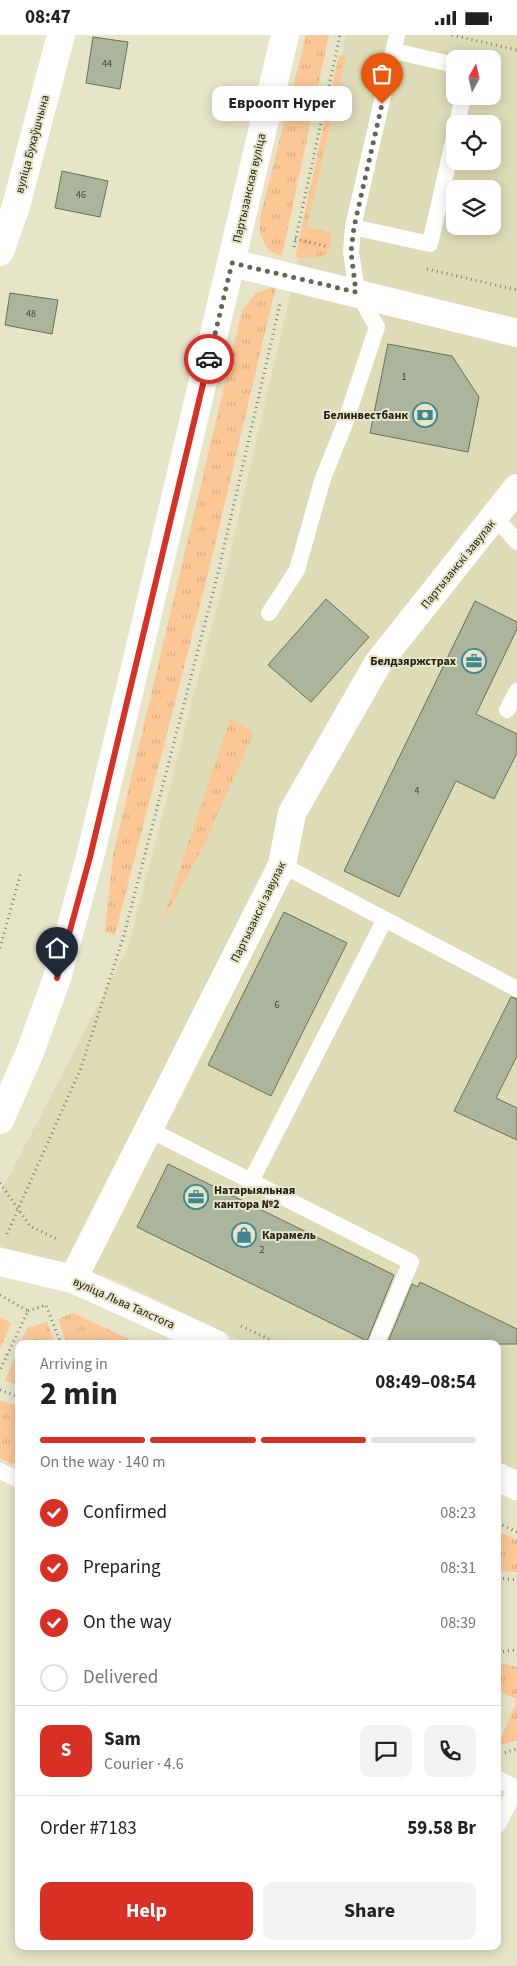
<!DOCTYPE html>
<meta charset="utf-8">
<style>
body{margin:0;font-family:"Source Sans 3",sans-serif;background:#f2f2f2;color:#222;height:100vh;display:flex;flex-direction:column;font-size:19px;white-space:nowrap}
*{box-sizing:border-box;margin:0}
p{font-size:16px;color:#767676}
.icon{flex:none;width:28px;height:28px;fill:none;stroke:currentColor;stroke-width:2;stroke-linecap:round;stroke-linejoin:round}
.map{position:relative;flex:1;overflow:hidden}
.panel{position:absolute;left:15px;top:1305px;width:486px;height:610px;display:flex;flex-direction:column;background:#fff;border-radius:10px;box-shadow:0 2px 12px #0003}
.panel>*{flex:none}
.needle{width:32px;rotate:8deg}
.tools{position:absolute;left:446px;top:15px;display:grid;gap:10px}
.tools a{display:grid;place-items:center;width:55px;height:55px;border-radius:10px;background:#fff;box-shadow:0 2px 12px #0003;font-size:25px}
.pin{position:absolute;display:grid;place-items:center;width:42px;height:42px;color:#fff;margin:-51px -21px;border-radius:50% 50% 50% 0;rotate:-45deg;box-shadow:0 0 5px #0007}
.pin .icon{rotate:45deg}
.courier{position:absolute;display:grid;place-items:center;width:50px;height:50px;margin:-25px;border:4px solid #d93025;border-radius:50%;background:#fff;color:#222;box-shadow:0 1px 6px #0007}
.bubble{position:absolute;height:35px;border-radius:10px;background:#fff;box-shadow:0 2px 12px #0003;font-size:16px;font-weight:700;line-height:35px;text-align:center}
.summary em{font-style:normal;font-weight:700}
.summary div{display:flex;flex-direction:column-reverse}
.summary{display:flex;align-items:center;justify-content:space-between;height:85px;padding:0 25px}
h1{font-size:32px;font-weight:700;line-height:38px}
.bar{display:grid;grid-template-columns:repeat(4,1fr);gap:8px 5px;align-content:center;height:60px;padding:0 25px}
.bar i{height:6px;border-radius:4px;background:#e0e0e0}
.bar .on{background:#d93025}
.bar p{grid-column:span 4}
.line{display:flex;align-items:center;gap:12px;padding:0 25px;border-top:1px solid #e0e0e0}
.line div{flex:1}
.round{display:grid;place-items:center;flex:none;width:52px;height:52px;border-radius:10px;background:#f2f2f2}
ol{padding:0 25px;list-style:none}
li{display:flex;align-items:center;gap:15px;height:55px}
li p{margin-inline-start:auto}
li .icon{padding:5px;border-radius:50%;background:#d93025;color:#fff;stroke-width:4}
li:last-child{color:#767676}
li i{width:28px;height:28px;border:2px solid #e0e0e0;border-radius:50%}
.cta{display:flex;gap:10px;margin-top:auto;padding:10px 25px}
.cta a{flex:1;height:58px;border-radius:10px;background:#d93025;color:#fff;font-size:20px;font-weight:700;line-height:58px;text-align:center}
.cta a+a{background:#f2f2f2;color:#222}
.status{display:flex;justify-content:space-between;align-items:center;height:35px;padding:0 25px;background:#fff;direction:ltr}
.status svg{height:14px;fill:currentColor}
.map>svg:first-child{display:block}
</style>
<div class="status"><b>08:47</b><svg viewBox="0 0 49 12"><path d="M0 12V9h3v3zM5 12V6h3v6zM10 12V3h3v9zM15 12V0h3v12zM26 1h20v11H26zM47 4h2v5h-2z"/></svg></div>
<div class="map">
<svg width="517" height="1931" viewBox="0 0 517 1931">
<defs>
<pattern id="grass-tufts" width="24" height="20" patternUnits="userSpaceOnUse" patternTransform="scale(1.25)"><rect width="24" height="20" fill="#fcc795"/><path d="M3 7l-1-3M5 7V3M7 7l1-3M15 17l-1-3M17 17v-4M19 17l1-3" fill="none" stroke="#d8ab80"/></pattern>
</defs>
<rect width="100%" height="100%" fill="#e6e5c8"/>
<!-- built -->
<path fill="#dddcb7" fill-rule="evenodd" d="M346 0H517V1438L498 1428V1309H248L114 1244 66 1230 19 1223 0 1210V1159L128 912 225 540 297 230ZM455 24H492V61H455ZM455 89H492V126H455ZM455 154H492V191H455Z"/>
<!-- grass -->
<path fill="url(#grass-tufts)" d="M306 0H329L282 221 269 216 260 199V183Z
M339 20 346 21 307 192 331 198C334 226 316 223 295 223Z
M276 251 209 535 115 900 105 897 113 820 242 276 256 258Z
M230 684 254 697 204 810 162 887Z
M73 1278 140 1309H67L58 1284Z
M0 1282 11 1288 0 1314Z
M47 1287 55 1309H20L27 1293Z
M19 1313V1351L5 1345Z
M0 1366 19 1371V1425L12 1429 0 1423Z
M498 1496 517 1505V1537L498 1536Z
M498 1627 517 1632V1705L498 1711 517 1665 498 1655Z"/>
<!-- building -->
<path fill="#aab59b" stroke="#677159" d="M93 2 128 7 120 54 86 48Z
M62 136 108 146 100 182 55 173Z
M10 258 58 265 52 299 5 290Z
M388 309 452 321 479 362 468 417 370 398Z
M326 564 369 602 311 667 268 630Z
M475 566 517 587V594L476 679 517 699V718L494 764 456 746 399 862 344 836Z
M284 877 347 908 271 1061 208 1030Z
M511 962 517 964V1021L496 1063 517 1073V1105L454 1076Z
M168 1129 394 1240 367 1306 137 1192Z
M420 1247 517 1294V1309H387L412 1249 418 1252Z"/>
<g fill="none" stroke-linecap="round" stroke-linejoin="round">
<!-- path -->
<path stroke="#7f7e6a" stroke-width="3" stroke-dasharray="1 4" stroke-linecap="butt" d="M452 0 517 15
M295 204 329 212
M294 212 340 0
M427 234 517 255
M0 913 21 837
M0 1148 30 1191 59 1205
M7 1199 81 1033 124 900 218 538 280 269
M0 1260 28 1276 0 1335
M28 1276 46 1270 61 1309
M241 1291 279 1309
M0 1355 19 1362
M498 1488 517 1497
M498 1543 517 1545
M498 1617 517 1615
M500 1719 517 1714"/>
<!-- lane -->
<path stroke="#fff" stroke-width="16" d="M394 16 455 30
M457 89 463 61
M353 192 430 209 455 98
M495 482 517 507
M269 578 297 535 323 443 344 391 377 292 357 257 351 217 353 192 397 0
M507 675 517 656
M282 830 517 954
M148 1094 411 1227 376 1309
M251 1146 385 884
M0 1436 19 1445
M498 1744 516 1753 498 1790"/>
<!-- street -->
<path stroke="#fff" stroke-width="28" d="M0 217 16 171 61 0
M232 228 517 298
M0 1085 30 1017 57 943 90 822 285 0
M0 1227 73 1244 216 1309
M73 1244 282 830 292 778 378 628 517 453
M498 1442 517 1451"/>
</g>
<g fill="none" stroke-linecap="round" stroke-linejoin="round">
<!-- done -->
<path stroke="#666554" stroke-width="5" stroke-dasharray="0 9" d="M209 324 232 228 356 257 351 217 354 192 382 69"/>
<!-- route -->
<path stroke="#d93025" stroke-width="6" d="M57 943 90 822 209 324"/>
</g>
<!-- icons -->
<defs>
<symbol id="bank-ring" viewBox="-11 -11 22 22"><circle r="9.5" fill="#e6e5c8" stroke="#408691" stroke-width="1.5"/><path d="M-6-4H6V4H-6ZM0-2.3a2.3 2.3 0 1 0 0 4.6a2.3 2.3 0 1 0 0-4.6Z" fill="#408691"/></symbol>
<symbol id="office-ring" viewBox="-11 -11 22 22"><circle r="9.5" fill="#e6e5c8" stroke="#408691" stroke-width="1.5"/><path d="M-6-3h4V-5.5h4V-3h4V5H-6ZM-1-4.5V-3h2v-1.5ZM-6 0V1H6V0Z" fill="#408691"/></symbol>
<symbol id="shop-ring" viewBox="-11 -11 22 22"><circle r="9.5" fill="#e6e5c8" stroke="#408691" stroke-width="1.5"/><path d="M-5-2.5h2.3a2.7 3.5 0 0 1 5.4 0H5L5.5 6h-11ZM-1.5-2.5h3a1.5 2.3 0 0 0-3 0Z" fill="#408691"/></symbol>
</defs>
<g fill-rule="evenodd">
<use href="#bank-ring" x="411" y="366" width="28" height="28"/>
<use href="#office-ring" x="460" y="612" width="28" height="28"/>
<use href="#office-ring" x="182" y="1148" width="28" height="28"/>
<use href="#shop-ring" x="230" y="1186" width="28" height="28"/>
</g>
<g text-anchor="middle" stroke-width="4" stroke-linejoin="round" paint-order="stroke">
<!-- number labels -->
<g font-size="10" fill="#434536">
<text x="107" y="32">44</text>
<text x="81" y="163">46</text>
<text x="31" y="282">48</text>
<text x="404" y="345">1</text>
<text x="417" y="759">4</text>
<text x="277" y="973">6</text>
<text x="262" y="1218">2</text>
</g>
<!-- street labels -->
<g font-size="12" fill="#212015" stroke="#e6e5c8">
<text transform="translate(32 109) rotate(-75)" y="4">вуліца Бухаўшчына</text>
<text transform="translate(249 153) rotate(-77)" y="4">Партызанская вуліца</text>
<text transform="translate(458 529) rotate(-51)" y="4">Партызанскі завулак</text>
<text transform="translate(258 877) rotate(-64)" y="4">Партызанскі завулак</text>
<text transform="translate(124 1268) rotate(24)" y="4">вуліца Льва Талстога</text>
</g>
<!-- poi labels -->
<g font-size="12" font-weight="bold" fill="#212015" stroke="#e6e5c8" text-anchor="end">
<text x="408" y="384">Белинвестбанк</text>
<text x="456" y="630">Белдзяржстрах</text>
<text x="214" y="1159" text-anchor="start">Натарыяльная<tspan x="214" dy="14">кантора №2</tspan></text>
<text x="262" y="1204" text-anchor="start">Карамель</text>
</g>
</g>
</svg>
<div class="tools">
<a><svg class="needle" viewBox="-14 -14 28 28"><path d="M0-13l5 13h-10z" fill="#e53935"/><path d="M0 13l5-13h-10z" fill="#767676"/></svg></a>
<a><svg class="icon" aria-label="locate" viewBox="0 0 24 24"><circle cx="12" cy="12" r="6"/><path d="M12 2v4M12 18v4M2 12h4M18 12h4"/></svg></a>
<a><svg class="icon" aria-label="layers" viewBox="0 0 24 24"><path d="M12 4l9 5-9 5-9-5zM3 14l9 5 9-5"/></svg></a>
</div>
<div class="pin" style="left:382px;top:69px;background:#ea580c"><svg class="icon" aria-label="bag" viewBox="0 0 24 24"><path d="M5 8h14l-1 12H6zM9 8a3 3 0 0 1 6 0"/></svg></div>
<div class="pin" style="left:57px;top:943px;background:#1f2937"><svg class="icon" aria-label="home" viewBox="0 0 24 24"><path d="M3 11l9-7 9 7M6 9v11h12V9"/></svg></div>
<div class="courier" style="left:209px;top:324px"><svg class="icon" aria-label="car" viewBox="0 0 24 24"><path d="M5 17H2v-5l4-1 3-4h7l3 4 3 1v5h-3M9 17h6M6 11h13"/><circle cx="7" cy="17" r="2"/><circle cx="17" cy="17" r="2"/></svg></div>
<div class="bubble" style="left:212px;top:51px;width:140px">Евроопт Hyper</div>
<section class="panel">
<div class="summary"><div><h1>2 min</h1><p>Arriving in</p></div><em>08:49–08:54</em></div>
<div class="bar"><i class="on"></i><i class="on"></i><i class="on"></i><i></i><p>On the way · 140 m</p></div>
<ol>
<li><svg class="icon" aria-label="check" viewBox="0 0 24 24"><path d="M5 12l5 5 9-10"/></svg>Confirmed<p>08:23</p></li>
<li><svg class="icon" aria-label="check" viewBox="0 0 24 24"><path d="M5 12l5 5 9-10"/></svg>Preparing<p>08:31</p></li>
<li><svg class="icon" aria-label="check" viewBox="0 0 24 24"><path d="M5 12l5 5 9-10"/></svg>On the way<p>08:39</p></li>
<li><i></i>Delivered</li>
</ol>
<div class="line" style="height:90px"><b class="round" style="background:#d93025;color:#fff">S</b><div><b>Sam</b><p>Courier · 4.6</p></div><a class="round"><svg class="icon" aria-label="chat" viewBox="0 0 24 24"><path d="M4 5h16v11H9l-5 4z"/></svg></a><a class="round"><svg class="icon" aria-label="phone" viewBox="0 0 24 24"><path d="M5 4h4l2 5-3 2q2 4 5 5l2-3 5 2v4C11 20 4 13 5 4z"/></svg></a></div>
<div class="line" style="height:65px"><div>Order #7183</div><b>59.58 Br</b></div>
<div class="cta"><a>Help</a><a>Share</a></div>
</section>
</div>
